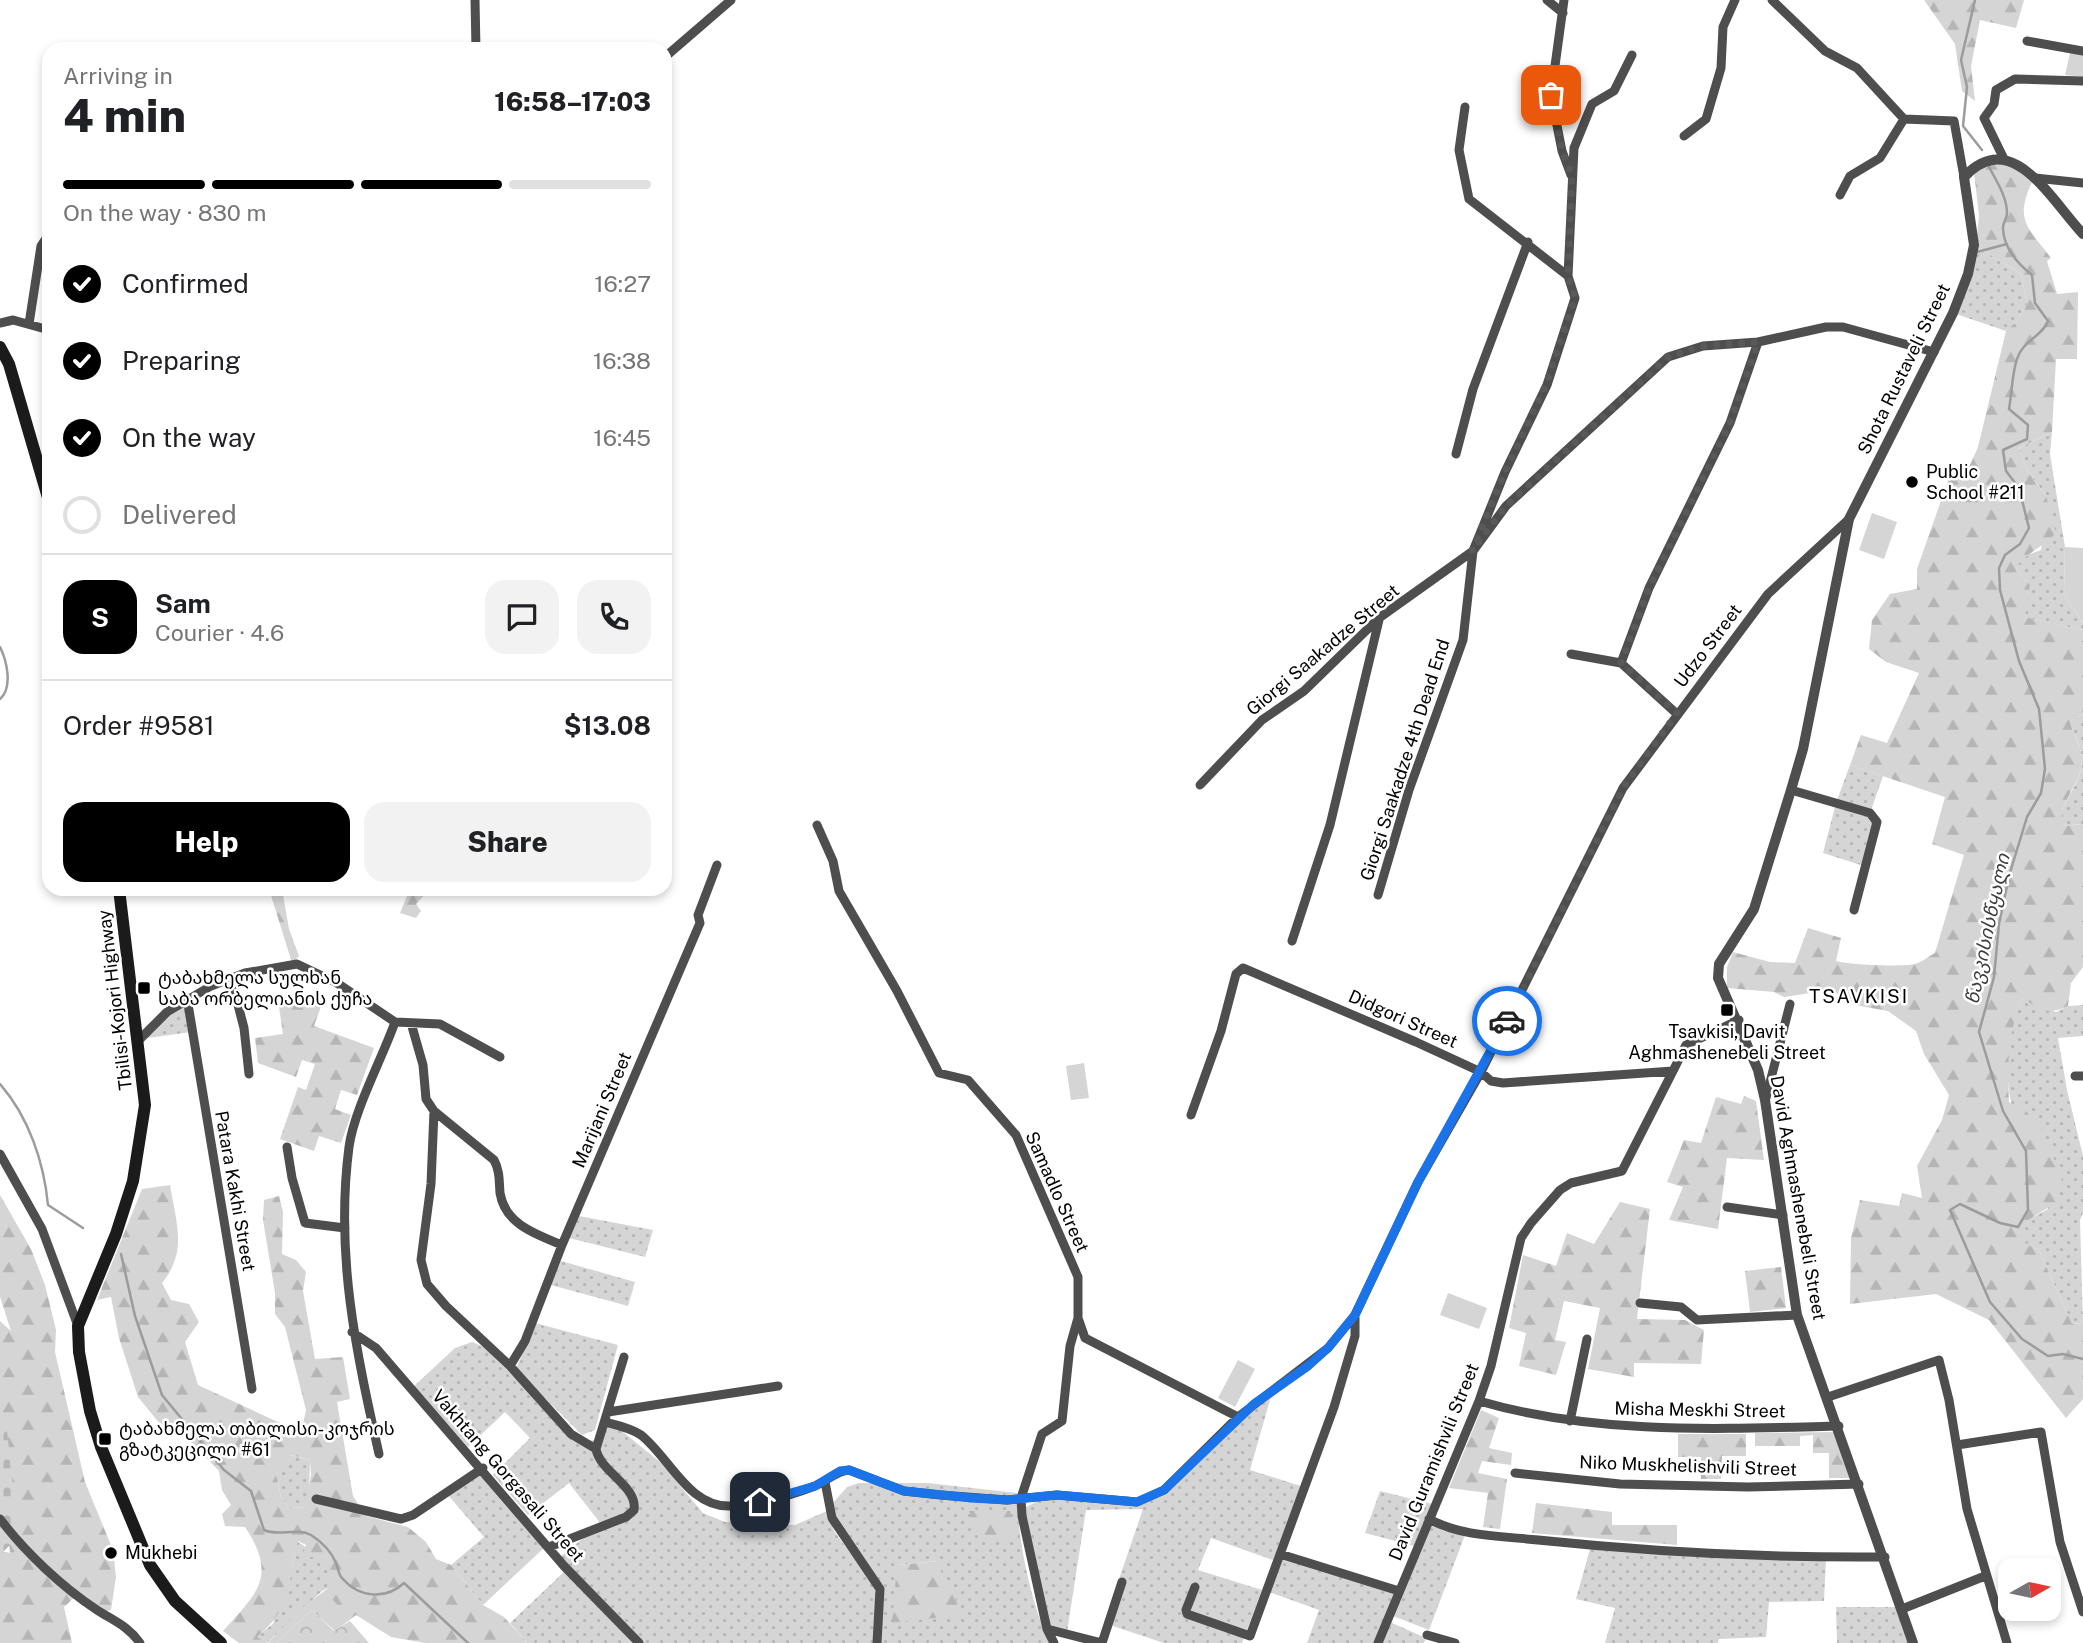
<!DOCTYPE html>
<meta charset="utf-8">
<style>
body{margin:0;font-family:"Public Sans","Noto Sans Georgian",sans-serif;background:#f2f2f2;color:#202124;height:100vh;display:flex;flex-direction:column;font-size:26px;white-space:nowrap}
*{box-sizing:border-box;margin:0}
p{font-size:23px;color:#757577}
.icon{flex:none;width:38px;height:38px;fill:none;stroke:currentColor;stroke-width:2;stroke-linecap:round;stroke-linejoin:round}
.map{position:relative;flex:1;overflow:hidden}
.drawer{position:absolute;left:42px;top:42px;width:630px;height:854px;display:flex;flex-direction:column;background:#fff;border-radius:21px;box-shadow:0 4px 10px #0003}
.drawer>*{flex:none}
.needle{width:46px;rotate:81deg}
.buttons{position:absolute;left:1998px;top:1558px;display:grid;gap:14px}
.buttons a{display:grid;place-items:center;width:63px;height:63px;border-radius:14px;background:#fff;box-shadow:0 4px 10px #0003;font-size:35px}
.pin{position:absolute;display:grid;place-items:center;width:60px;height:60px;color:#fff;margin:-30px;border-radius:14px;box-shadow:0 4px 10px #0006}
.courier{position:absolute;display:grid;place-items:center;width:70px;height:70px;margin:-35px;border:5px solid #1a73e8;border-radius:50%;background:#fff;color:#222;box-shadow:0 2px 9px #0007}
.overview em{font-style:normal;font-weight:800}
.overview div{display:flex;flex-direction:column-reverse}
.overview{display:flex;align-items:center;justify-content:space-between;height:119px;padding:0 21px}
h1{font-size:46px;font-weight:800;line-height:52px}
.bar{display:grid;grid-template-columns:repeat(4,1fr);gap:10px 7px;align-content:center;height:84px;padding:0 21px}
.bar i{height:9px;border-radius:5px;background:#e0e0e0}
.bar .selected{background:#000}
.bar p{grid-column:span 4}
.line{display:flex;align-items:center;gap:18px;padding:0 21px;border-top:2px solid #e0e0e0}
.line div{flex:1}
.round{display:grid;place-items:center;flex:none;width:74px;height:74px;border-radius:21px;background:#f2f2f2}
ol{padding:0 21px;list-style:none}
li{display:flex;align-items:center;gap:21px;height:77px}
li p{margin-inline-start:auto}
li .icon{padding:7px;border-radius:50%;background:#000;color:#fff;stroke-width:4}
li:last-child{color:#757577}
li i{width:38px;height:38px;border:4px solid #e0e0e0;border-radius:50%}
.cta{display:flex;gap:14px;margin-top:auto;padding:14px 21px}
.cta a{flex:1;height:80px;border-radius:21px;background:#000;color:#fff;font-size:28px;font-weight:800;line-height:80px;text-align:center}
.cta a+a{background:#f2f2f2;color:#202124}
.map>svg:first-child{display:block}
</style>
<div class="map">
<svg width="2083" height="1643" viewBox="0 0 2083 1643">
<defs>
<pattern id="grass-dots" width="8" height="8" patternUnits="userSpaceOnUse" patternTransform="scale(1.75)"><rect width="8" height="8" fill="#d5d5d5"/><path d="M2 2h.1M6 6h.1" fill="none" stroke="#b5b5b5" stroke-width="1.8" stroke-linecap="round"/></pattern>
<pattern id="forest-firs" width="22" height="20" patternUnits="userSpaceOnUse" patternTransform="scale(1.75)"><rect width="22" height="20" fill="#d5d5d5"/><path d="M5 1l3.5 6h-7zM16 11l3.5 6h-7z" fill="#b5b5b5"/></pattern>
<pattern id="cemetery-stones" width="16" height="16" patternUnits="userSpaceOnUse" patternTransform="scale(1.75)"><rect width="16" height="16" fill="#d5d5d5"/><path d="M2 7V4a2 2 0 0 1 4 0v3zM10 15v-3a2 2 0 0 1 4 0v3z" fill="#b5b5b5"/></pattern>
<pattern id="park-crowns" width="20" height="18" patternUnits="userSpaceOnUse" patternTransform="scale(1.75)"><rect width="20" height="18" fill="#d5d5d5"/><path d="M2 6a3 3 0 1 1 6 0M12 15a3 3 0 1 1 6 0" fill="none" stroke="#b5b5b5"/></pattern>
</defs>
<rect width="100%" height="100%" fill="#fff"/>
<!-- grass -->
<path fill="url(#grass-dots)" fill-rule="evenodd" d="M1976 246 2021 274 2027 304 2017 321 2006 331 1956 314Z
M2052 432 2050 454 2065 547 2064 595 2083 623V630L2024 617 2030 585 2016 568 2022 557 2041 550 2046 496 2027 470 2019 448Z
M2083 714V824L2061 826C2058 802 2083 785 2082 759 2082 748 2073 733 2070 722Z
M1850 765 1883 776 1870 813 1877 822 1867 867 1823 853 1836 803Z
M2022 998 2056 1012 2068 1006 2083 1005V1036L2058 1038 2067 1090 2083 1156V1213L2080 1220 2083 1323 2072 1324 2039 1250 2018 1240 2030 1219 2048 1209C2020 1133 1988 1079 2022 998Z
M185 1002 191 1032 148 1038 147 1034Z
M579 1216 653 1230 645 1257 569 1238Z
M561 1261 635 1282 628 1306 551 1285Z
M535 1323 618 1345 595 1430 582 1435 516 1369Z
M472 1342 484 1347 574 1437 582 1442 599 1439 607 1419 660 1462 703 1513 725 1522 795 1525 827 1511 834 1531 877 1590 875 1643H639L561 1556 601 1524 569 1483 528 1515 493 1475 530 1438 505 1412 468 1447 413 1387 455 1348Z
M1272 1393 1250 1470 1301 1486 1273 1560 1211 1538 1198 1570 1262 1590 1242 1643H1164L1104 1623 1143 1509 1086 1510 1067 1632 1049 1628 1024 1508 1042 1499 1105 1500 1125 1505 1162 1494 1236 1421Z
M290 1455 310 1460 309 1491 305 1507 289 1508 281 1497 276 1474Z
M482 1472 545 1547 483 1605 451 1565 484 1537 448 1495Z
M859 1483H928L1017 1493C1017 1538 1031 1602 1049 1643H879L884 1594 834 1518 831 1505 847 1487ZM938 1561 943 1580 897 1565Z
M1380 1491 1432 1504 1414 1546 1365 1533Z
M1431 1523 1444 1531 1465 1535 1429 1630 1393 1616Z
M297 1541 327 1562 331 1587 322 1591 267 1643 256 1637 273 1624 292 1568Z
M1590 1549 1826 1560 1824 1601 1769 1602 1766 1637 1719 1639 1718 1643H1605L1615 1608 1576 1599Z
M1282 1557 1394 1593 1374 1643H1307L1319 1610 1269 1592Z
M566 1570 632 1643H527L510 1623Z
M1836 1607H1898L1910 1643H1837Z
M1390 1622 1426 1638 1424 1643H1382Z"/>
<!-- forest -->
<path fill="url(#forest-firs)" fill-rule="evenodd" d="M1924 0H2024L2016 28 1980 20 1971 66 1975 101 1962 91 1955 44Z
M2005 161 2032 182C2014 220 2028 228 2051 258L2047 261 2057 294 2078 292 2077 359H2056L2052 432 2019 448 2027 470 2046 496 2056 533C2042 548 2024 554 2016 568L2030 585 2025 617 2083 630V714L2070 722C2073 734 2082 748 2082 759 2083 784 2057 802 2062 826L2083 824V967L2071 983 2068 1006C2047 1016 2040 1009 2022 998 2008 1033 2007 1065 2009 1102L2026 1111 2043 1132 2062 1178 2057 1202 2030 1219 2019 1240 2039 1250 2072 1324 2083 1323V1399L2066 1418 1989 1320 1936 1294 1850 1304 1851 1238 1860 1200 1899 1206 1902 1193 1922 1198 1917 1166 1942 1120 1949 1095 1924 1054 1916 1031 1888 1011 1860 1006 1830 990 1784 997 1774 992 1727 988V967L1733 952 1770 962 1795 963 1808 928 1841 938 1836 961C1851 965 1900 967 1915 964 1922 962 1929 956 1935 953L1964 855 1932 844 1945 797 1850 765 1861 735 1887 743 1919 673 1886 662 1869 649 1872 620 1890 594 1917 589V569L1949 478 1970 465 1978 447 2006 331 2017 321 2027 304 2021 274 1976 246 1979 216 1974 172 1980 163Z
M269 889H282L289 929 299 956 292 963Z
M410 889H430L416 904 421 911 416 918 400 913Z
M292 994 323 1001 314 1026 374 1048 357 1095 341 1090 335 1109 351 1115 341 1143 319 1136 314 1151 280 1139 298 1087 306 1090 315 1064 302 1060 296 1077 258 1063 255 1038 283 1034 278 1000Z
M1744 1096 1756 1101 1764 1160 1727 1158 1718 1229 1669 1220 1683 1187 1667 1182 1684 1140 1701 1143 1716 1097 1741 1104Z
M170 1185C176 1223 188 1251 162 1283L171 1300 189 1304 199 1322 185 1342 198 1385 291 1428 303 1424 306 1410 285 1327 275 1314V1293L263 1220 264 1200 279 1196 283 1212 282 1254 296 1260 306 1272 303 1291 315 1359 343 1357 350 1399 337 1402 353 1496 366 1516 408 1527 426 1542 436 1559 451 1565 483 1605 504 1617 527 1643H425L391 1637 356 1615 335 1631 312 1610 276 1643H268L301 1608 330 1587 326 1562 315 1557H302L306 1545 298 1541C286 1584 295 1605 257 1637L267 1643H239L223 1631C257 1593 278 1577 245 1527L225 1526 222 1514 231 1505 222 1490 219 1471 186 1437 160 1424 138 1397 119 1338 111 1297 97 1300 142 1189ZM291 1455 310 1460 311 1475 305 1507 289 1508 281 1497 276 1474Z
M0 1195 31 1249 45 1285 56 1330 55 1352 85 1482 113 1550 116 1577 111 1610 97 1614 75 1597 64 1607 72 1643H0V1551L10 1553 0 1445V1321L11 1331 0 1297Z
M1620 1202 1650 1209 1637 1319 1685 1320 1704 1330 1701 1364 1634 1363V1377L1588 1369 1600 1308 1564 1301 1555 1340 1566 1342 1556 1375 1519 1366 1526 1333 1509 1328 1523 1255 1556 1266 1567 1233 1594 1244Z
M1781 1267 1786 1308 1750 1312 1745 1271Z
M1481 1410 1499 1418 1489 1448 1512 1453 1511 1465 1482 1461 1478 1473 1507 1479 1500 1529 1483 1527 1488 1493 1449 1488Z
M1834 1432 1850 1478H1829V1453H1813V1435L1800 1436V1446H1755V1433Z
M1678 1434H1746V1456H1722L1721 1479H1701V1457H1678Z
M1536 1503 1612 1512V1525H1677V1545L1532 1533Z
M969 1511H1010L1018 1537 979 1541Z
M939 1561 943 1580H951L960 1615 892 1623 897 1565Z"/>
<!-- cemetery -->
<path fill="url(#cemetery-stones)" d="M0 1411 6 1421 18 1537 0 1555Z"/>
<!-- park -->
<path fill="url(#park-crowns)" d="M312 1610 334 1631 350 1621 369 1643H276Z"/>
<!-- garden -->
<path fill="#d5d5d5" d="M2070 53 2083 55V77L2065 75Z
M1872 513 1897 522 1884 559 1859 550Z
M2065 547 2083 548V623L2064 595Z
M1084 1063 1089 1098 1071 1100 1066 1066Z
M1448 1293 1487 1308 1479 1329 1440 1315Z
M1238 1360 1255 1369 1235 1407 1218 1398Z
M326 1592 347 1616 336 1625 315 1602Z"/>
<g fill="none" stroke-linecap="round" stroke-linejoin="round">
<!-- stream -->
<path stroke="#9c9c9c" stroke-width="2.5" d="M1975 0 1961 60 1967 87 1963 126 1982 150
M1989 167C1996 180 2007 197 2007 213 2007 219 2002 224 2003 229 2004 248 2018 264 2032 275L2035 303 2048 321C2043 336 2022 341 2017 359 2012 373 2012 393 2009 409L2028 425 2027 439 2003 450 2006 471 2019 488 2029 528 2020 544 2005 555 1999 568 2000 590 2019 661 2039 709 2045 769 2041 793 2027 817 2009 876 1999 924 1994 977 1979 1032 2003 1111 2026 1151 2028 1210 2018 1227 2000 1223 1960 1204 1950 1210 1990 1302 2022 1339 2048 1356 2063 1354 2083 1359
M1977 252 2007 244
M0 647C7 661 13 688 0 699
M0 1084C29 1117 44 1163 48 1205L83 1228
M121 1254 135 1316 162 1395 224 1470 251 1491 264 1530C279 1537 296 1527 311 1535 322 1542 331 1551 336 1563 338 1567 338 1574 342 1578 359 1598 386 1600 404 1583L468 1643"/>
<!-- minor -->
<path stroke="#4e4e4e" stroke-width="9" d="M475 0 476 49
M1547 0 1563 13
M1564 0 1551 95 1562 151 1571 175
M1772 0 1825 51 1857 68 1904 119 1954 121 1964 177
M2027 41 2083 51
M665 57 731 0
M1684 136 1706 119 1721 68 1723 27 1735 0
M2004 159 1984 118 1994 104 1996 90 2015 79 2083 81
M2035 178 2083 183
M1840 195 1850 176 1880 158 1904 119
M1568 276 1574 148 1592 104 1614 91 1632 55
M0 323 13 320 49 330
M29 324 41 246 49 234
M1456 454 1473 389 1528 242
M1571 654 1621 663
M1677 714 1621 663 1649 588 1730 423 1758 342
M1200 785 1262 720 1304 691 1379 618 1473 551 1506 506 1668 357 1703 346 1758 342 1826 327H1843L1934 352
M1791 790 1870 813 1877 822 1854 910
M817 825 833 861 839 891 897 991 939 1073 968 1080 1016 1135 1078 1277V1318L1070 1346 1062 1421 1042 1434 1021 1498 1022 1516 1047 1629 1054 1643
M1378 895 1409 790 1463 640 1473 551 1505 472 1547 385 1575 298 1568 276 1469 199 1459 150 1465 107
M1292 941 1330 825 1379 620
M231 978 244 1028 249 1074
M187 998 252 1389
M395 1022 440 1024 500 1057
M411 1023 423 1065 426 1099 434 1111 431 1184 421 1260 427 1284 446 1306 510 1366 571 1434 596 1449 624 1357
M139 1040 167 1012 211 986 245 973 297 964 337 983 395 1022C382 1059 354 1110 349 1147 335 1254 356 1351 379 1454
M2075 1076H2083
M1766 1098 1790 1004
M434 1111 494 1160C500 1171 499 1181 500 1193 505 1224 535 1234 562 1245
M1191 1115 1221 1031 1236 974 1243 968 1416 1042 1481 1072 1491 1081 1503 1083 1673 1071 1686 1045 1739 1020
M287 1147 292 1178 305 1223 345 1228
M0 1154 42 1229 78 1326
M1727 1207 1783 1215
M1640 1303 1681 1307 1697 1320 1797 1315
M1078 1318 1085 1338 1238 1417
M352 1332 376 1348 564 1566 639 1643
M510 1366 525 1341 562 1245 700 923 698 915 717 865
M1828 1397 1939 1360 1949 1400 1967 1509 2007 1643
M1479 1401C1596 1435 1718 1429 1839 1426
M608 1412 778 1386
M1570 1421 1587 1339
M605 1422C617 1425 631 1428 641 1435 670 1458 689 1508 731 1506 758 1504 789 1496 815 1486 827 1481 836 1471 849 1470L904 1491 940 1495 1007 1500 1057 1495 1137 1502 1164 1490 1238 1417 1328 1348 1355 1315 1418 1182 1481 1072 1623 788 1768 594 1849 519
M1957 1445 2041 1432 2060 1542 2083 1612
M1515 1473 1620 1484 1748 1487 1859 1484
M825 1482 832 1518 880 1589 877 1643
M316 1499 401 1519 413 1515 483 1468
M0 1519C25 1552 62 1587 97 1610 114 1621 128 1626 140 1643
M1429 1519C1462 1537 1502 1536 1538 1540 1653 1552 1770 1558 1885 1557
M549 1547 626 1517 634 1510C638 1486 600 1472 596 1449
M1280 1554 1399 1591
M1195 1587 1186 1610 1187 1614 1250 1636 1334 1407 1355 1336V1315
M1902 1609 1985 1576
M1047 1629 1102 1643 1122 1582
M1427 1635 1455 1643
M1378 1643 1479 1401 1491 1366 1521 1238 1531 1223 1560 1190 1571 1183 1622 1171 1673 1071"/>
<!-- tertiary -->
<path stroke="#4e4e4e" stroke-width="10" d="M1913 1643 1797 1315 1765 1100 1758 1070 1718 978 1719 964 1754 909 1791 790 1803 749 1849 519 1953 313 1968 274 1974 245 1964 177C2012 126 2051 200 2083 234"/>
<!-- secondary -->
<path stroke="#1b1b1b" stroke-width="12" d="M0 347 9 364 49 501
M119 889 145 1105 133 1181 116 1234 78 1326 79 1352 90 1411 101 1447 150 1565 175 1601 221 1643"/>
</g>
<g fill="none" stroke-linecap="round" stroke-linejoin="round">
<!-- done -->
<path stroke="#595959" stroke-width="7" stroke-dasharray="0 12.6" d="M1507 1021 1623 788 1677 713 1621 663 1649 588 1730 423 1758 342 1703 346 1668 357 1506 506 1472 551 1505 472 1546 385 1575 298 1568 276 1572 176 1562 151 1551 95"/>
<!-- route -->
<path stroke="#1a73e8" stroke-width="9" d="M760 1502 815 1486 840 1471 849 1470 904 1491 972 1498 1007 1500 1057 1495 1137 1502 1164 1490 1254 1404 1308 1366 1328 1348 1355 1315 1418 1182 1507 1021"/>
</g>
<!-- markers -->
<g fill="#000" stroke="#fff" stroke-width="2.5">
<circle cx="1912" cy="482" r="7"/>
<rect x="137" y="981" width="14" height="14" rx="3.5"/>
<rect x="1720" y="1003" width="14" height="14" rx="3.5"/>
<rect x="98" y="1432" width="14" height="14" rx="3.5"/>
<circle cx="111" cy="1553" r="7"/>
</g>
<g text-anchor="middle" stroke-width="5" stroke-linejoin="round" paint-order="stroke">
<!-- street labels -->
<g font-size="18" fill="#000" stroke="#fff">
<text transform="translate(1904 369) rotate(-64)" y="6">Shota Rustaveli Street</text>
<text transform="translate(1708 646) rotate(-53)" y="6">Udzo Street</text>
<text transform="translate(1323 650) rotate(-40)" y="6">Giorgi Saakadze Street</text>
<text transform="translate(1405 760) rotate(-72)" y="6">Giorgi Saakadze 4th Dead End</text>
<text transform="translate(115 1000) rotate(-97)" y="6">Tbilisi-Kojori Highway</text>
<text transform="translate(1403 1019) rotate(24)" y="6">Didgori Street</text>
<text transform="translate(602 1110) rotate(-67)" y="6">Marijani Street</text>
<text transform="translate(235 1191) rotate(80)" y="6">Patara Kakhi Street</text>
<text transform="translate(1057 1192) rotate(66)" y="6">Samadlo Street</text>
<text transform="translate(1798 1198) rotate(80)" y="6">David Aghmashenebeli Street</text>
<text transform="translate(1700 1410) rotate(1)" y="6">Misha Meskhi Street</text>
<text transform="translate(1434 1462) rotate(-68)" y="6">David Guramishvili Street</text>
<text transform="translate(1688 1466) rotate(2)" y="6">Niko Muskhelishvili Street</text>
<text transform="translate(508 1476) rotate(49)" y="6">Vakhtang Gorgasali Street</text>
</g>
<!-- poi labels -->
<g font-size="18" fill="#000" stroke="#fff" text-anchor="start">
<text x="1926" y="478">Public<tspan x="1926" dy="21">School #211</tspan></text>
<text x="158" y="984">ტაბახმელა სულხან<tspan x="158" dy="21">საბა ორბელიანის ქუჩა</tspan></text>
<text x="1727" y="1038" text-anchor="middle">Tsavkisi, Davit<tspan x="1727" dy="21">Aghmashenebeli Street</tspan></text>
<text x="119" y="1435">ტაბახმელა თბილისი-კოჯრის<tspan x="119" dy="21">გზატკეცილი #61</tspan></text>
<text x="125" y="1559">Mukhebi</text>
</g>
<!-- water labels -->
<g font-size="19" font-style="italic" fill="#3d3d3d" stroke="#fff">
<text transform="translate(1987 929) rotate(-78)" y="7">წავკისისწყალი</text>
</g>
<!-- neighbourhood labels -->
<g font-size="19" letter-spacing="2" fill="#000" stroke="#fff">
<text x="1859" y="1003">TSAVKISI</text>
</g>
</g>
</svg>
<div class="buttons">
<a><svg class="needle" viewBox="-14 -14 28 28"><path d="M0-13l5 13h-10z" fill="#e53935"/><path d="M0 13l5-13h-10z" fill="#757577"/></svg></a>
</div>
<div class="pin" style="left:1551px;top:95px;background:#ea580c"><svg class="icon" aria-label="bag" viewBox="0 0 24 24"><path d="M5 8h14l-1 12H6zM9 8a3 3 0 0 1 6 0"/></svg></div>
<div class="pin" style="left:760px;top:1502px;background:#1f2937"><svg class="icon" aria-label="home" viewBox="0 0 24 24"><path d="M3 11l9-7 9 7M6 9v11h12V9"/></svg></div>
<div class="courier" style="left:1507px;top:1021px"><svg class="icon" aria-label="car" viewBox="0 0 24 24"><path d="M5 17H2v-5l4-1 3-4h7l3 4 3 1v5h-3M9 17h6M6 11h13"/><circle cx="7" cy="17" r="2"/><circle cx="17" cy="17" r="2"/></svg></div>
<section class="drawer">
<div class="overview"><div><h1>4 min</h1><p>Arriving in</p></div><em>16:58–17:03</em></div>
<div class="bar"><i class="selected"></i><i class="selected"></i><i class="selected"></i><i></i><p>On the way · 830 m</p></div>
<ol>
<li><svg class="icon" aria-label="check" viewBox="0 0 24 24"><path d="M5 12l5 5 9-10"/></svg>Confirmed<p>16:27</p></li>
<li><svg class="icon" aria-label="check" viewBox="0 0 24 24"><path d="M5 12l5 5 9-10"/></svg>Preparing<p>16:38</p></li>
<li><svg class="icon" aria-label="check" viewBox="0 0 24 24"><path d="M5 12l5 5 9-10"/></svg>On the way<p>16:45</p></li>
<li><i></i>Delivered</li>
</ol>
<div class="line" style="height:126px"><b class="round" style="background:#000;color:#fff">S</b><div><b>Sam</b><p>Courier · 4.6</p></div><a class="round"><svg class="icon" aria-label="chat" viewBox="0 0 24 24"><path d="M4 5h16v11H9l-5 4z"/></svg></a><a class="round"><svg class="icon" aria-label="phone" viewBox="0 0 24 24"><path d="M5 4h4l2 5-3 2q2 4 5 5l2-3 5 2v4C11 20 4 13 5 4z"/></svg></a></div>
<div class="line" style="height:91px"><div>Order #9581</div><b>$13.08</b></div>
<div class="cta"><a>Help</a><a>Share</a></div>
</section>
</div>
